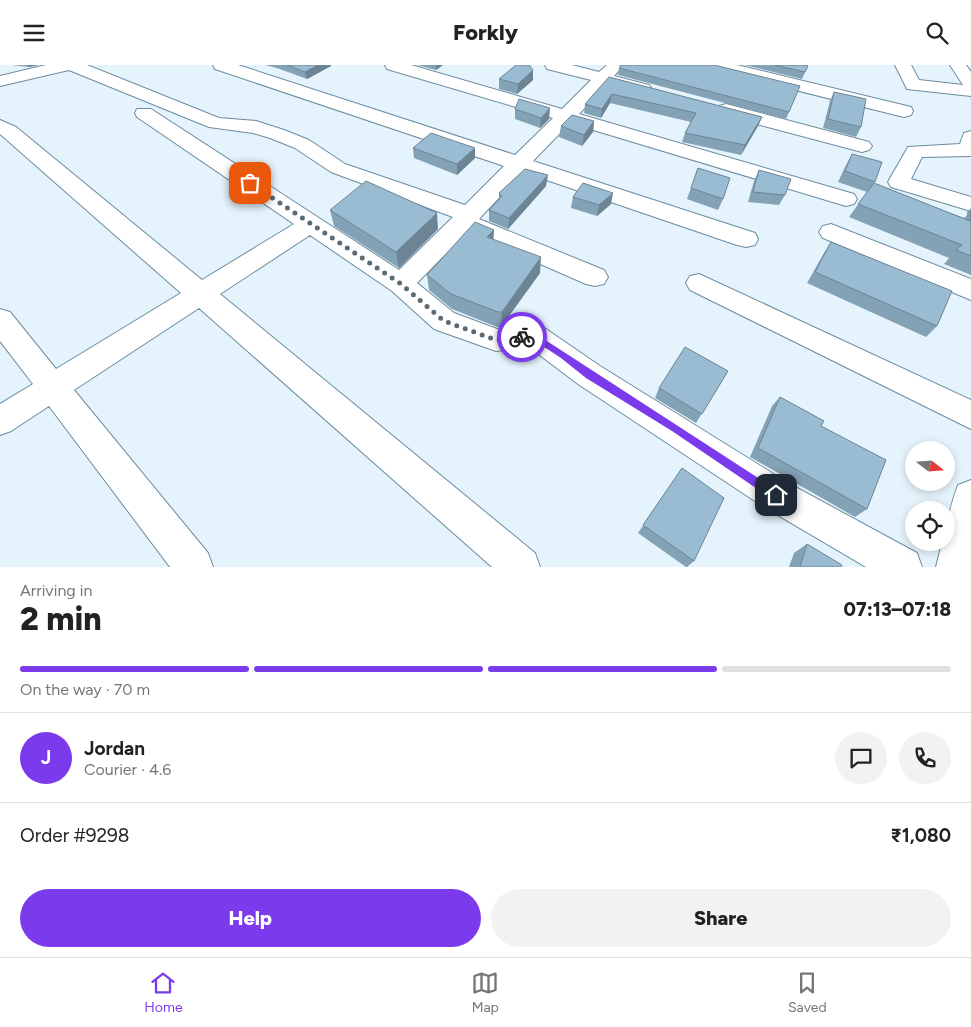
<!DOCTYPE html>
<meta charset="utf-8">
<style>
body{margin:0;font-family:Figtree,sans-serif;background:#f2f2f2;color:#222;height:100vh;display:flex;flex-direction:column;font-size:19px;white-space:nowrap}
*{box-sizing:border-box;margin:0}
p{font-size:16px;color:#767676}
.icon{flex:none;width:28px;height:28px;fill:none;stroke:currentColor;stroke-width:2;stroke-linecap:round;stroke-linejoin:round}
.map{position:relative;height:502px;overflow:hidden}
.sheet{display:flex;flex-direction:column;background:#fff;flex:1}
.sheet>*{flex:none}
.needle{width:32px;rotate:107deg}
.controls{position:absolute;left:905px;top:376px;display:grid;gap:10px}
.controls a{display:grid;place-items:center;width:50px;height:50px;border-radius:50%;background:#fff;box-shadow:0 2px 8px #0003;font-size:25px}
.pin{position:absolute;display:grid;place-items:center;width:42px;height:42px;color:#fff;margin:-21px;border-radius:10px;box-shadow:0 2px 8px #0006}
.courier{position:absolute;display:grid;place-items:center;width:50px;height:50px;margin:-25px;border:4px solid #7c3aed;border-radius:50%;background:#fff;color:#222;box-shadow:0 1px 6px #0007}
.summary em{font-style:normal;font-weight:800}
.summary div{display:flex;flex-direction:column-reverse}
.summary{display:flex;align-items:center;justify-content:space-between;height:85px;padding:0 20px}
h1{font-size:32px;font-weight:800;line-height:38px}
.bar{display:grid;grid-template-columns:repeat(4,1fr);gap:8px 5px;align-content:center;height:60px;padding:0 20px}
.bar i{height:6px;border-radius:4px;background:#e0e0e0}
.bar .active{background:#7c3aed}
.bar p{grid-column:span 4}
.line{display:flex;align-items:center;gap:12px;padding:0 20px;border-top:1px solid #e0e0e0}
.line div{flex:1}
.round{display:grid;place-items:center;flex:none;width:52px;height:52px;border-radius:26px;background:#f2f2f2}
.action{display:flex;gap:10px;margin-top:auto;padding:10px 20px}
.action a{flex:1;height:58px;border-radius:30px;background:#7c3aed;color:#fff;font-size:20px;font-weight:800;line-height:58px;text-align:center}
.action a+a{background:#f2f2f2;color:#222}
header{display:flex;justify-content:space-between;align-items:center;height:65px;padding:0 20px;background:#fff;font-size:22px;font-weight:800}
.tabs{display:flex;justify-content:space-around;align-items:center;height:70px;border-top:1px solid #e0e0e0;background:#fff;font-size:14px;color:#767676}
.tabs a{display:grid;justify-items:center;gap:2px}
.tabs .active{color:#7c3aed}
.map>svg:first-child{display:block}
</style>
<header><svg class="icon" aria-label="menu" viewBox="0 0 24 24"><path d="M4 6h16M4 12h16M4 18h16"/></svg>Forkly<svg class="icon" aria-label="search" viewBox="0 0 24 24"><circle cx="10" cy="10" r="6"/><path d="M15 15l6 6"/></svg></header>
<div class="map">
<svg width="971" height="502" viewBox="0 0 971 502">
<rect width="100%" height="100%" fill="#e5f3fc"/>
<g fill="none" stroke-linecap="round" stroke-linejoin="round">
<defs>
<path id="street" d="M46 0H87L219 53 256 56 284 65 309 75 345 99 465 140 504 101 215 4 213 0H238L515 90 553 53 387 4 385 0H411L562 44 591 15 547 4 545 0H572L599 7 607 0H619L621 3 614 11 649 20 652 24 649 28 643 29 607 20 579 49 854 129 857 134 854 139 846 141 570 58 533 96 755 168 758 174 755 180 746 182 737 180 523 107 479 154 604 205 608 212 604 219 595 221 586 219 467 167 417 218 454 248 497 264 533 259 543 262 600 301 788 418 917 488 922 502H866L764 442 578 319 529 282 496 286 434 264 392 226 310 170 220 229 535 488 540 502H492L199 243 74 325 208 488 213 502H170L49 341 11 366 0 370V339L33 319 0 276V244L10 247 56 304 181 228 0 69V55L16 62 202 215 294 159 137 52 135 48 137 44H151L399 205 453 152 331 107 295 83 270 73 253 68 209 62 69 5 0 21V11Z
M708 0H737L911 42 913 46 911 50 904 52 710 4Z
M895 0H911L919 15 963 20 950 0H966L971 7V31L907 24Z
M726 39 869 77 872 81 869 85 862 87 719 49 717 45 719 41Z
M971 66V91L922 92 911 114 971 132V146L891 122 888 117 908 82 960 79 964 68Z
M831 159 971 214V235L823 173 819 167 823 161Z
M699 209 971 335V364L690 225 686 218 690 211Z
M971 415V502H936L942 478H946C946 457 951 439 958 420Z"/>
</defs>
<!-- street casing -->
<use href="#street" stroke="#6b8ba0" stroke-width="2"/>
<!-- street -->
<use href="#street" fill="#fff" fill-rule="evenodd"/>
</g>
<!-- wall -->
<path fill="#84a2b5" d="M12 0H38L29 2Z
M265 0H331V1L307 14 277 3Z
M417 0H443L436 5Z
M745 0H803L808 1 802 14Z
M619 3 789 47 786 54 618 10Z
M609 12 762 52 758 61 741 90 682 77 685 68 691 57 610 38 601 53 584 48 585 39Z
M499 14 533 15 517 29 499 24Z
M834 27 861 62 856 72 823 63 830 36Z
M515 44 549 54 540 63 515 54Z
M594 56 593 67 582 81 559 72 561 61Z
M413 83H475V93L457 110 414 93Z
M852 89 875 117 873 119 964 153 967 150V147L971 143V210L944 199 949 193 849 152 867 127 838 117 846 100Z
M698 103 723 134 718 145 687 134Z
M759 105 785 130 779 140 748 137 754 116Z
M546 121 508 164 489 156V145L499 134V128Z
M573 132 611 139 597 151 571 143Z
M330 145 438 164 399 203 334 161Z
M494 165 493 175 540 208 501 262H497L452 244 429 225 427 210Z
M831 177 937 261 926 272 807 218 824 188Z
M728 306 696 358 655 333 659 323Z
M780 332 821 361 867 444 855 452 750 392 772 341Z
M682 403 694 496 687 502H686L638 468Z
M807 479 841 502H789L794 488Z"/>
<!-- shaded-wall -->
<path fill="#6c8493" d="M28 0H38L29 2Z
M318 0H331V1L307 14 305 7Z
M436 0H443L436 5Z
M533 5V15L517 29 518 19Z
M612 29 610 38 601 53 602 44Z
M550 43 549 54 540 63 541 53Z
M762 52 758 61 741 90 745 80Z
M594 56 593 67 582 81 584 70Z
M475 83V93L457 110V99Z
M548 110 546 121 508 164 509 153Z
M613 128 611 139 597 151 599 140Z
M437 148 438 164 399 203 396 187Z
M494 165 493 181 487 172Z
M541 192 540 208 501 262 502 247Z"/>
<!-- building -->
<path fill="#9abcd2" stroke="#6c8493" d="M287 0H318L305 7Z
M516 0H529L533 5 518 19 499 14Z
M622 0H714L800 21 789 47 619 3Z
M774 0H803L808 1 805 7Z
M609 12 762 52 745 80 685 68 696 48 612 29 602 44 585 39Z
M834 27 866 34 861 62 828 54Z
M519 34 550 43 541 53 515 44Z
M572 50 594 56 584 70 561 61Z
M431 68 475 83 457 99 413 83Z
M852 89 882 97 875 117 845 106Z
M698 103 730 113 723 134 691 123Z
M525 104 548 110 509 153 489 145 502 131 499 128Z
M759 105 791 114 785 130 753 127Z
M366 116 437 148 396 187 330 145Z
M583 118 613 128 599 140 573 132Z
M874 118 970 156V146L971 147V191L956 185 962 180 858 139Z
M475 157 494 165 487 172 541 192 502 247H498L451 229 427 210Z
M831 177 952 226 937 261 815 207Z
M685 282 728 306 702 349 659 323Z
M780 332 824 356 821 361 886 395 867 444 758 383Z
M682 403 724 433 694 496 643 460Z
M807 479 842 500 841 502H800Z"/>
<!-- route -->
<path fill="#7c3aed" d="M533 267 780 427V434H772L672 366 586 313 561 293 532 274 522 275 517 272 522 268Z"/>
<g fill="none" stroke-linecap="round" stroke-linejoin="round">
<!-- done -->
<path stroke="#5c6a73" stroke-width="5" stroke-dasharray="0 9" d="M250 118 401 219 444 256 496 275 522 272"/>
</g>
</svg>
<div class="controls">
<a><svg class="needle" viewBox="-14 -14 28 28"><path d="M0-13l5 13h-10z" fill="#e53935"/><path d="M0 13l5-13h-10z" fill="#767676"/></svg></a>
<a><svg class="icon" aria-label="locate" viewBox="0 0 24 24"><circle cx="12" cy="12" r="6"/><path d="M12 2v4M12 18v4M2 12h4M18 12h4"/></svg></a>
</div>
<div class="pin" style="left:250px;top:118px;background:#ea580c"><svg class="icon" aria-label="bag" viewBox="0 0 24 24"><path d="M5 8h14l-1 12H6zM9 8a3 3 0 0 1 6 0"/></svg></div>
<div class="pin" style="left:776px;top:430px;background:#1f2937"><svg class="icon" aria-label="home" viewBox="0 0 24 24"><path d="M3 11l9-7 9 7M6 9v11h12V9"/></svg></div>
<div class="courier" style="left:522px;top:272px"><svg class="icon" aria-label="bike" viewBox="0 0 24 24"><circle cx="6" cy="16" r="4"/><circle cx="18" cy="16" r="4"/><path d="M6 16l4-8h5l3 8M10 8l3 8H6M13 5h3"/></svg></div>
</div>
<section class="sheet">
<div class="summary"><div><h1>2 min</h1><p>Arriving in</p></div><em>07:13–07:18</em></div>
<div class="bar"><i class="active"></i><i class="active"></i><i class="active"></i><i></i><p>On the way · 70 m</p></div>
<div class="line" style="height:90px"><b class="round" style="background:#7c3aed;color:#fff">J</b><div><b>Jordan</b><p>Courier · 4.6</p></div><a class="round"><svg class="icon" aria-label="chat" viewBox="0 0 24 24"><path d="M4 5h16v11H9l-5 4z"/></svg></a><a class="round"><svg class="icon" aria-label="phone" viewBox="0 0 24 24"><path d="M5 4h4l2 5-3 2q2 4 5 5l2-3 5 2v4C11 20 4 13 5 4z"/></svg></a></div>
<div class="line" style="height:65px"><div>Order #9298</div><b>₹1,080</b></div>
<div class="action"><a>Help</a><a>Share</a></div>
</section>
<nav class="tabs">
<a class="active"><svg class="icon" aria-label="home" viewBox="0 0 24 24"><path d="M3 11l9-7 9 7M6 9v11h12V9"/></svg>Home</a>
<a><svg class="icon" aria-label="map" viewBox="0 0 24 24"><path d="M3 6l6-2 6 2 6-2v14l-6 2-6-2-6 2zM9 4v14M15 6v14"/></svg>Map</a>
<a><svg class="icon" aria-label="saved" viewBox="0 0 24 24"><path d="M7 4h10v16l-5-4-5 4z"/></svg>Saved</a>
</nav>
